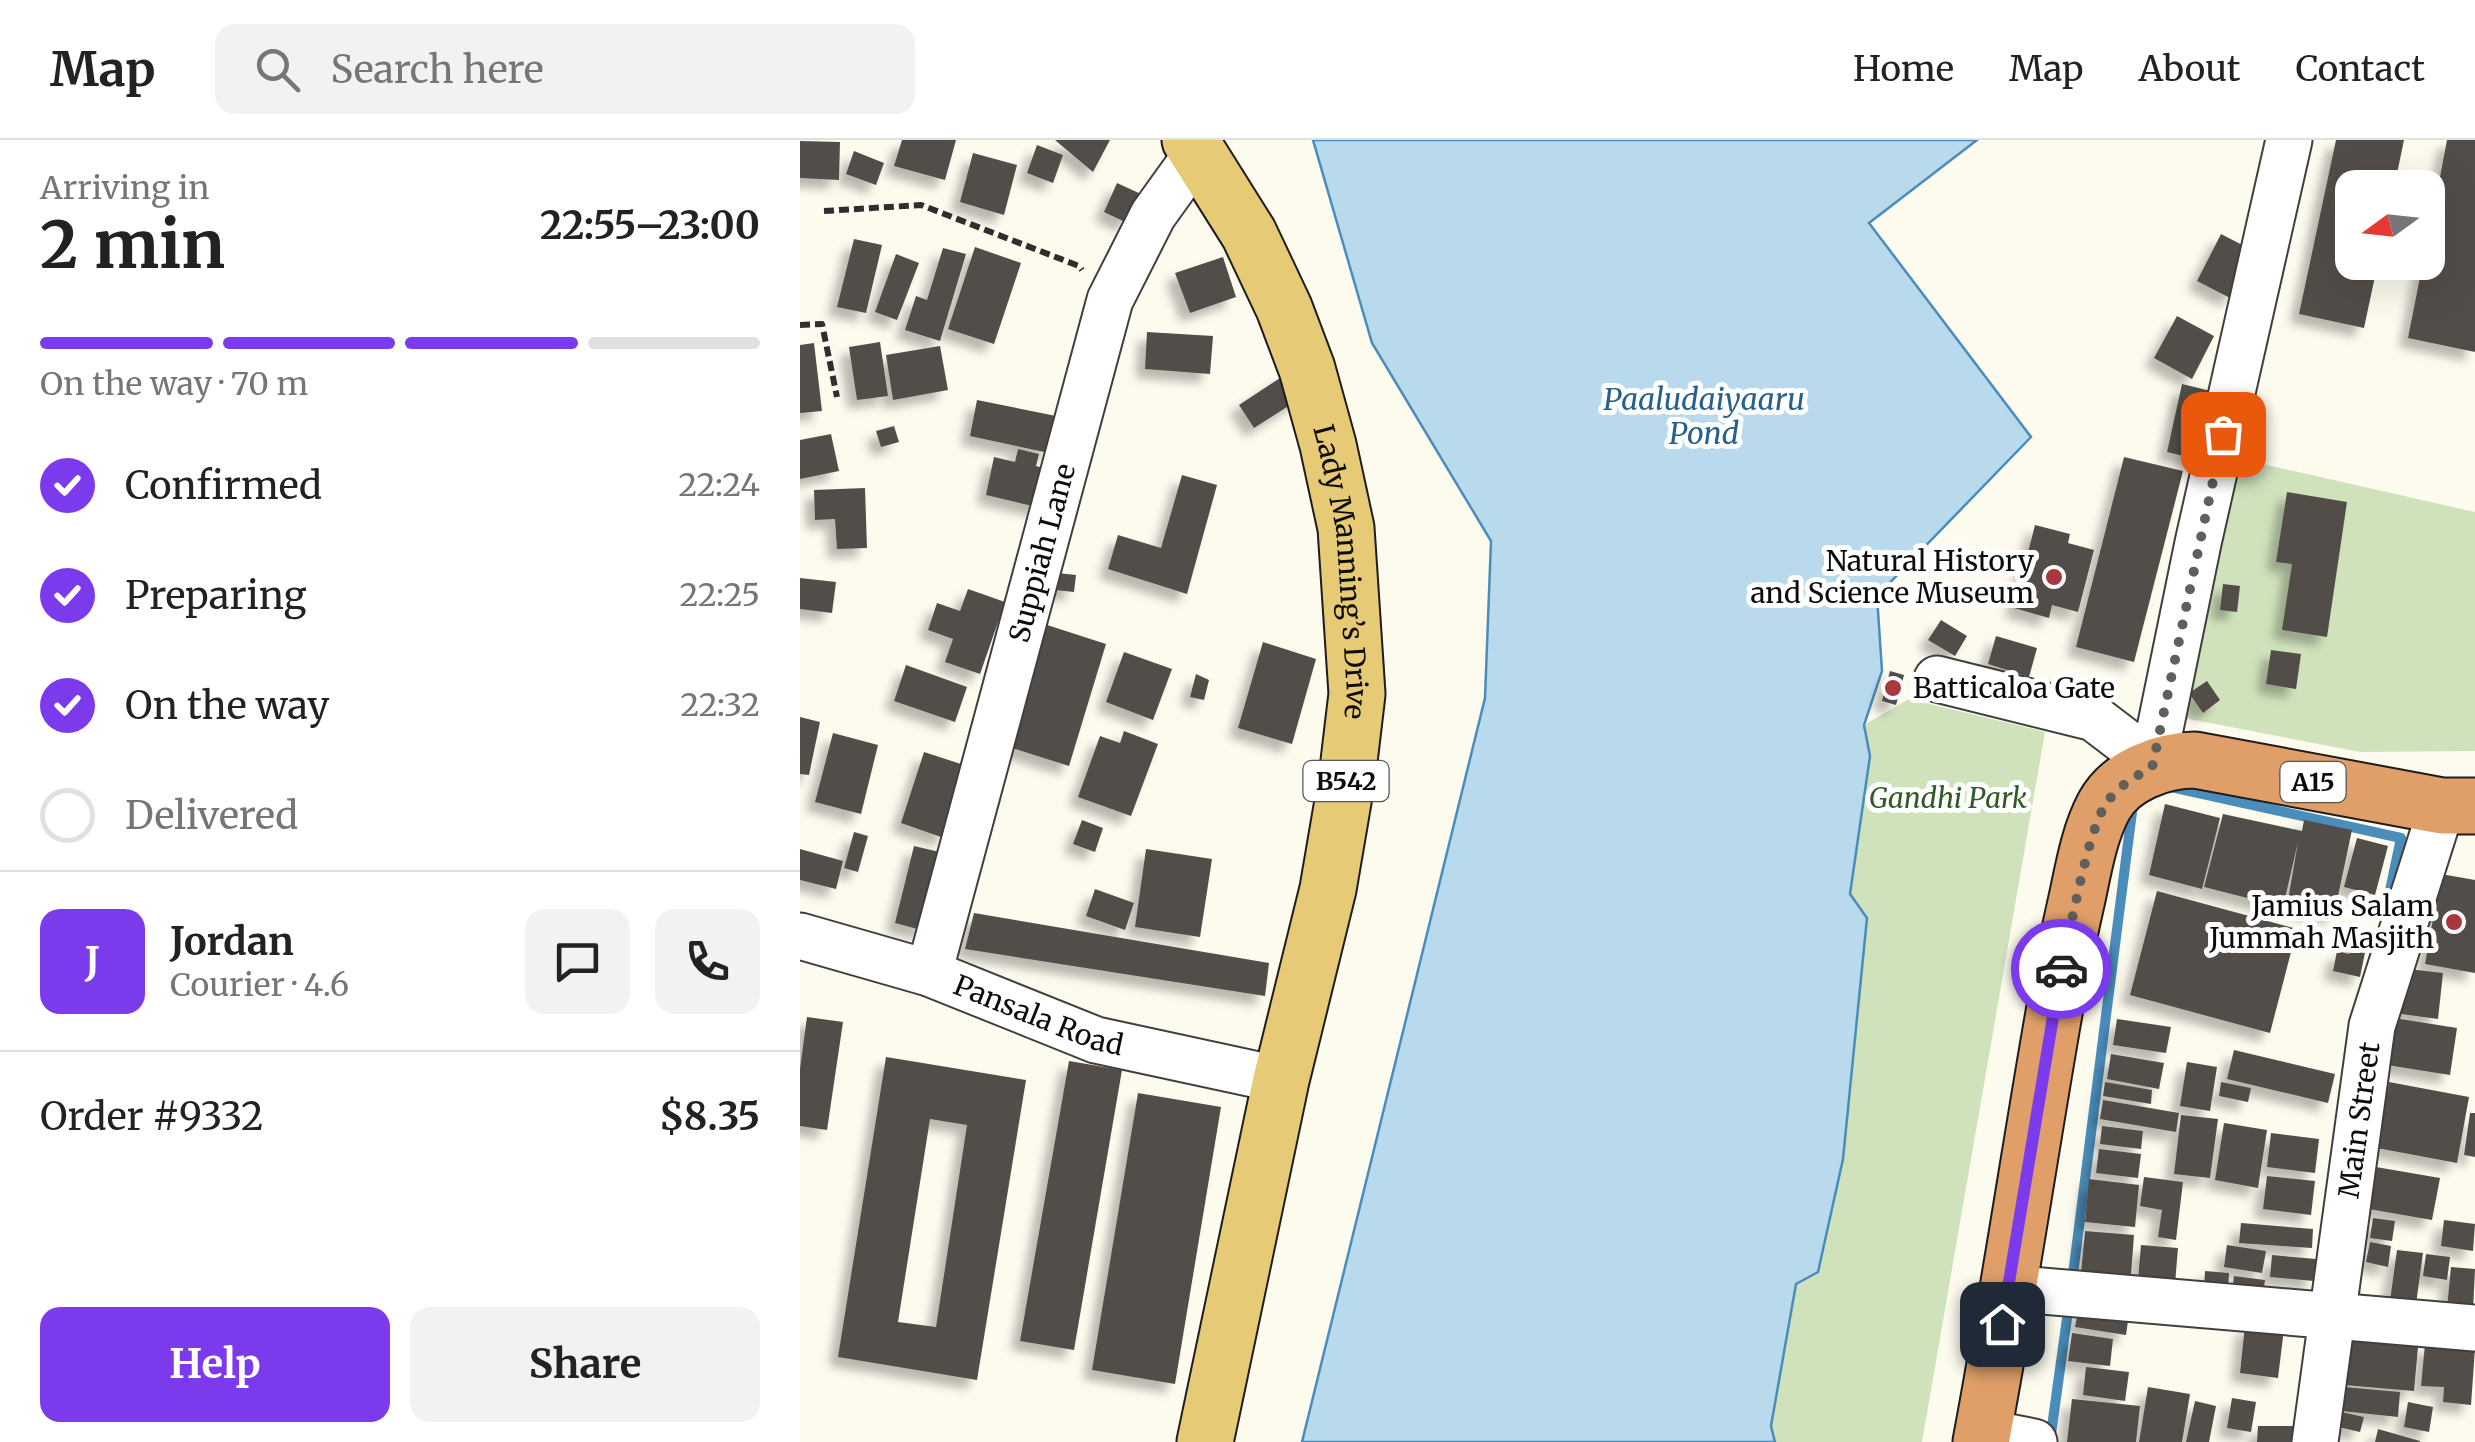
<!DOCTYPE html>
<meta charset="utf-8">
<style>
body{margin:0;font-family:Merriweather,serif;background:#f2f2f2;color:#222;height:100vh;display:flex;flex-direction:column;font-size:38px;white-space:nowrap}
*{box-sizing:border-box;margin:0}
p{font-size:32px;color:#767676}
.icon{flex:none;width:55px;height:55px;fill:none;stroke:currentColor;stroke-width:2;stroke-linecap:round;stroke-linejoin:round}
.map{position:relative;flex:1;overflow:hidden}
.panel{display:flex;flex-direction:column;background:#fff;width:800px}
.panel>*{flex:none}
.needle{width:65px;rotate:255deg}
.buttons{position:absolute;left:1535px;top:30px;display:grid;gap:20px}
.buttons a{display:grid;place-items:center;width:110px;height:110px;border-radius:20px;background:#fff;box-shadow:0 10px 40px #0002;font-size:50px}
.pin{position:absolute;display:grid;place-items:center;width:85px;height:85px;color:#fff;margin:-42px;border-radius:20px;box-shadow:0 5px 15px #0006}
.courier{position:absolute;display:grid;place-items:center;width:100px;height:100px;margin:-50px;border:8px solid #7c3aed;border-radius:50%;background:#fff;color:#222;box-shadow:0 2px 12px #0007}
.overview em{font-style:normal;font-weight:700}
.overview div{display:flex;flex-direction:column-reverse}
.overview{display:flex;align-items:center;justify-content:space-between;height:170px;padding:0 40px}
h1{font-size:65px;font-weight:700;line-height:75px}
.bar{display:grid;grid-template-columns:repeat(4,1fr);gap:15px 10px;align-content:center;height:120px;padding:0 40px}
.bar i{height:12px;border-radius:8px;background:#e0e0e0}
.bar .current{background:#7c3aed}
.bar p{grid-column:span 4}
.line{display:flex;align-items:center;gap:25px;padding:0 40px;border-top:2px solid #e0e0e0}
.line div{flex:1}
.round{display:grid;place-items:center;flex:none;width:105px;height:105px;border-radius:20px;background:#f2f2f2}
ol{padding:0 40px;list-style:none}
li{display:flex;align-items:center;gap:30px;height:110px}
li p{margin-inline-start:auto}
li .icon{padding:10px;border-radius:50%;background:#7c3aed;color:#fff;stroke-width:4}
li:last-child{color:#767676}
li i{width:55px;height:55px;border:5px solid #e0e0e0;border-radius:50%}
.cta{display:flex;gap:20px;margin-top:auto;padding:20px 40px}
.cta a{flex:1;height:115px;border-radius:20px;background:#7c3aed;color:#fff;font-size:40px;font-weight:700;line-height:115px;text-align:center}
.cta a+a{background:#f2f2f2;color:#222}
header{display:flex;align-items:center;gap:60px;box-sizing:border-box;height:140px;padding:0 50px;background:#fff;border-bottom:2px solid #e0e0e0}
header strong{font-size:48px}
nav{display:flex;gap:55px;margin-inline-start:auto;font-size:35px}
.search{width:700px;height:90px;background:#f2f2f2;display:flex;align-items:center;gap:25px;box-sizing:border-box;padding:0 35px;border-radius:20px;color:#767676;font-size:38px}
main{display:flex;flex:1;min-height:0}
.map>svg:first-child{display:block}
</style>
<header>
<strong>Map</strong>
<div class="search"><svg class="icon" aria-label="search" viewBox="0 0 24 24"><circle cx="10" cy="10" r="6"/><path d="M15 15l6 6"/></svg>Search here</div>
<nav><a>Home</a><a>Map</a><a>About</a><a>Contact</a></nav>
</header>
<main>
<section class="panel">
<div class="overview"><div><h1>2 min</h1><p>Arriving in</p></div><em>22:55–23:00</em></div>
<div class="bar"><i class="current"></i><i class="current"></i><i class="current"></i><i></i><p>On the way · 70 m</p></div>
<ol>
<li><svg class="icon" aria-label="check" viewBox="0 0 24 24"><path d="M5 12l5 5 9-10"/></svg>Confirmed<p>22:24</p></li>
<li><svg class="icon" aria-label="check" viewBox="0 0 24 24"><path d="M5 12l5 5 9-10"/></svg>Preparing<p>22:25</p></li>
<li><svg class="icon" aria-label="check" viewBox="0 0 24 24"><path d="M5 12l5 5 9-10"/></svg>On the way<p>22:32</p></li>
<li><i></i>Delivered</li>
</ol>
<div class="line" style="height:180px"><b class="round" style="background:#7c3aed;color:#fff">J</b><div><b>Jordan</b><p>Courier · 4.6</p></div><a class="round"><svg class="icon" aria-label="chat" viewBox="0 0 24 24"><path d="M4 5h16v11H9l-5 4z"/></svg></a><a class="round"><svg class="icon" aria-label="phone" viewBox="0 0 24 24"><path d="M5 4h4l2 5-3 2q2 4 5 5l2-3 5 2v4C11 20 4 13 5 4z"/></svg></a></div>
<div class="line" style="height:130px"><div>Order #9332</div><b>$8.35</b></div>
<div class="cta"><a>Help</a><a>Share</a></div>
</section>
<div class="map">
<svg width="1675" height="1302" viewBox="0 0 1675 1302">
<defs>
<filter id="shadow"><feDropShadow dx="-9" dy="9" stdDeviation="5" flood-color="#0004"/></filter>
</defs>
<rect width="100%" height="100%" fill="#fdfaee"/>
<!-- green -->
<path fill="#d0e2bc" d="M1436 318 1675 372V611L1560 612 1379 577Z
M1109 559 1245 592 1122 1302H975L971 1286 996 1143 1070 616 1064 585Z"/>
<!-- water -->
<path fill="#b9daed" stroke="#4a8dba" stroke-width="2.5" d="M513 0H1177L1069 83 1231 297 1077 456 1082 531 1064 585 1070 616 1050 754 1067 778 1043 1019 1018 1132 996 1144 971 1286 975 1302H502L685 558 691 401 572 203Z"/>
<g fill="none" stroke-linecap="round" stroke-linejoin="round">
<!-- stream -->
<path stroke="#4a8dba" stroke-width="10" d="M1371 647 1601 698 1585 774
M1272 1142 1333 664
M1250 1301 1269 1164"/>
</g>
<!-- building -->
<path fill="#534e4a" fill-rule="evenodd" filter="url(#shadow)" d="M102 0H156L145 40 94 26Z
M255 0H310L293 32Z
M1536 0H1604L1594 48H1552V122H1578L1564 188 1499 174Z
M1647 0H1675V212L1608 198 1623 122H1628V100Z
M0 1 40 2 39 40 0 38Z
M237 5 263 15 253 43 227 33Z
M54 11 84 23 76 45 46 34Z
M173 13 217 25 204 75 160 62Z
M317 43 341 54 327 83 304 72Z
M1421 94 1454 111 1430 158 1397 141Z
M54 99 82 105 66 173 37 167Z
M175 107 221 123 194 204 148 189Z
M143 108 166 114 140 201 105 190 116 156 127 160Z
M96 114 119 123 97 180 75 172Z
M423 117 436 157 390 173 375 133Z
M1377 176 1414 196 1392 239 1354 218Z
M347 192 413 196 410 234 345 229Z
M80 202 88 256 57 260 49 207Z
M14 203 22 271 0 273V205Z
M140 206 148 250 93 260 86 215Z
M486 234 501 258 454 288 439 265Z
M1382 244 1415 252 1400 320 1367 312Z
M177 260 256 276 249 313 170 296Z
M94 286 99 302 81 307 76 291Z
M31 294 39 331 0 339V300Z
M218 309 239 314 236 326 258 332 249 370 186 355 194 317 215 322Z
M1324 317 1383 331 1334 522 1276 507Z
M382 335 417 345 387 454 308 429 318 395 361 408Z
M65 348 67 408 37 409 35 379 15 380 14 350Z
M1487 352 1547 362 1527 497 1482 490 1492 424 1476 422Z
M1235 385 1270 394 1268 403 1294 410 1278 472 1252 465 1249 478 1214 468Z
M257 433 276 435 274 452 255 450Z
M0 438 36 442 32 473 0 469Z
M1423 444 1440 446 1437 472 1420 470Z
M168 449 205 462 180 534 145 522 153 499 128 490 137 463 160 471Z
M1141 480 1167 496 1155 516 1128 500Z
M241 483 306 504 269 626 203 605Z
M1196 496 1237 508 1229 537 1188 524Z
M463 502 516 519 492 604 438 588Z
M1471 510 1501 514 1496 549 1466 544Z
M324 512 372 529 353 580 306 562Z
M106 525 167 547 155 582 94 561Z
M1090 531 1104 535 1096 565 1082 561Z
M396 534 409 540 404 560 390 557Z
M1407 541 1420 560 1403 573 1389 553Z
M0 577 20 582 9 635 0 634Z
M324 591 358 604 331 676 278 657 300 596 320 603Z
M33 593 78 605 61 674 15 662Z
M124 612 167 626 144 698 101 683Z
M1365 664 1420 678 1402 749 1349 735Z
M1423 674 1502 691 1504 680 1552 690 1534 775 1487 766 1498 702 1483 767 1404 747Z
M282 680 303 688 295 712 273 704Z
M54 692 68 696 58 732 44 728Z
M1557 698 1588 706 1575 755 1544 747Z
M114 706 144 713 125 791 95 783Z
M0 709 43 721 36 749 0 740Z
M346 709 412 719 400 797 335 787Z
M1641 734 1675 740V833L1625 824Z
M295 749 334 763 325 790 286 776Z
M1357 751 1497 789 1470 893 1330 855Z
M174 773 469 823 465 856 165 809Z
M1553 795 1568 798 1560 837 1533 831 1537 811 1549 814Z
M1600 828 1643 833 1638 879 1594 873Z
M7 877 43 882 27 990 0 986V929Z
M1594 878 1657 888 1650 935 1587 925Z
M1317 879 1371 887 1366 913 1313 905Z
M1434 910 1535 934 1528 963 1427 939Z
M1311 914 1364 923 1359 949 1307 939Z
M86 917 226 940 177 1240 38 1217ZM130 979 167 985 136 1187 98 1182Z
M269 921 322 930 274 1210 220 1201Z
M1387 922 1417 927 1410 971 1380 966Z
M1305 942 1352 950 1351 964 1303 956Z
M1421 942 1451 948 1448 962 1419 956Z
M1589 942 1669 957 1657 1023 1577 1008Z
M338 953 421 967 375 1244 292 1230Z
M1303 960 1379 973 1376 992 1300 979Z
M1670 973H1675V1017L1664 1015Z
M1381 975 1418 979 1410 1038 1374 1034Z
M1424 983 1467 990 1458 1048 1415 1040Z
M1302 986 1343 991 1341 1009 1300 1004Z
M1471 993 1519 999 1515 1033 1467 1027Z
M1299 1009 1341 1014 1338 1038 1296 1033Z
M1576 1027 1640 1038 1632 1080 1569 1069Z
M1467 1036 1515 1041 1511 1075 1463 1069Z
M1344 1037 1383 1042 1376 1100 1358 1097 1362 1070 1340 1066Z
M1289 1039 1339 1045 1335 1087 1285 1082Z
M1573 1078 1595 1081 1592 1101 1570 1098Z
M1644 1080 1675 1084 1673 1111 1641 1106Z
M1441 1083 1513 1089 1512 1108 1439 1103Z
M1285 1091 1334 1095 1330 1149 1280 1144Z
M1570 1102 1591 1106 1588 1127 1566 1122Z
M1341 1105 1378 1108 1374 1156 1337 1152Z
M1427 1105 1466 1111 1462 1133 1424 1127Z
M1597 1110 1623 1113 1616 1164 1590 1161Z
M1626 1114 1650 1117 1647 1140 1623 1136Z
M1472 1115 1516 1119 1514 1141 1470 1137Z
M1651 1127 1675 1129 1673 1171 1647 1168Z
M1405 1131 1429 1133 1428 1149 1404 1148Z
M1434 1136 1465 1140 1463 1156 1432 1151Z
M1279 1166 1329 1174 1326 1195 1275 1187Z
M1445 1185 1484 1189 1478 1238 1440 1233Z
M1549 1190 1619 1196 1614 1251 1544 1245Z
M1272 1193 1313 1199 1310 1226 1268 1221Z
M1625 1204 1675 1208 1671 1265 1643 1262 1644 1247 1621 1246Z
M1286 1227 1329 1232 1325 1261 1283 1255Z
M1348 1247 1390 1254 1382 1302H1339Z
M1544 1247 1600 1252 1598 1277 1542 1271Z
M1432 1258 1456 1262 1451 1292 1427 1288Z
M1272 1259 1340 1266 1336 1302H1267Z
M1395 1261 1416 1266 1409 1302H1386Z
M1608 1262 1633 1267 1629 1292 1604 1287Z
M1537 1271 1564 1277 1560 1292 1534 1286Z
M1458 1286H1493V1302H1457Z
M1578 1289 1620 1301V1302H1575Z"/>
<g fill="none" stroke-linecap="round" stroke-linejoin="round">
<defs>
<g id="minor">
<path d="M1137 539 1294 578 1332 607 1352 628"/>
<path d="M1352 628 1398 403 1489 0"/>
<path id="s1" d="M0 796 129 833 296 900 481 940"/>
<path id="s2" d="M129 833 310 160 353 75 399 11"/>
<path d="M1208 1148 1675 1188"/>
<path d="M1183 1292 1234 1302"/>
<path id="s3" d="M1515 1302 1572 886 1642 666"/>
</g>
<g id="major">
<path id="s4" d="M390 0 449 94 484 168 507 229 528 305 546 388 557 554 547 638 528 749 481 940 405 1302"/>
</g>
<path id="highway" d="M1181 1302C1208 1159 1229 1016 1254 873 1261 833 1269 793 1278 754 1284 725 1290 692 1304 666 1321 635 1362 620 1395 620L1642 666H1675"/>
</defs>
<!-- minor casing -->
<use href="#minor" stroke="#3f3f3f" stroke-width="49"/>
<!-- major casing -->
<use href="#major" stroke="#1d1d1d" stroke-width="59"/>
<!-- highway casing -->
<use href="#highway" stroke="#1d1d1d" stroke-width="59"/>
<!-- path -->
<path stroke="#2e2e2e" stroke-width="6" stroke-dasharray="10 5" stroke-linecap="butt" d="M24 71 121 65 279 126 282 130
M0 185 22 184 37 257"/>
<!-- minor -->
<use href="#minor" stroke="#fff" stroke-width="45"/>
<!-- major -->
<use href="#major" stroke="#e6ca75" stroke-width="55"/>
<!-- highway -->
<use href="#highway" stroke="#e09f68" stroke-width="55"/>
</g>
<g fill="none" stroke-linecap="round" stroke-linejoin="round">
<!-- done -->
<path stroke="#605f5b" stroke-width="10" stroke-dasharray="0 18" d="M1261 829 1282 734 1292 696 1305 663 1329 640 1352 628 1423 294"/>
<!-- route -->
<path stroke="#7c3aed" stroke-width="12" d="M1202 1184 1261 829"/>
</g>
<!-- markers -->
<g fill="#a9373d" stroke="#fff" stroke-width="4">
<circle cx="1254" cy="437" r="10"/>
<circle cx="1093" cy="548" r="10"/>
<circle cx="1654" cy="782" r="10"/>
</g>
<g text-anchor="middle" stroke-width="10" stroke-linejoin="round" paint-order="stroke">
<!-- shield labels -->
<g fill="#fff" stroke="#555" stroke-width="2.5">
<rect x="503.5" y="621" width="85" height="40" rx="8"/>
<rect x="1480.5" y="622" width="65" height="40" rx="8"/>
</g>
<g font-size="25" font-weight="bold" fill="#0c0c0c">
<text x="546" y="650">B542</text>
<text x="1513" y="651">A15</text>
</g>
<!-- street labels -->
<g font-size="28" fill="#0c0c0c" stroke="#fff">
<text dy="10" stroke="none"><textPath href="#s2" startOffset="435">Suppiah Lane</textPath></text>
<text dy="10" stroke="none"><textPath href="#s4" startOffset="465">Lady Manning’s Drive</textPath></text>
<text dy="10" stroke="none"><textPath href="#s1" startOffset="252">Pansala Road</textPath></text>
<text dy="10" stroke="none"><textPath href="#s3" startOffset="325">Main Street</textPath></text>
</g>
<!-- poi labels -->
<g font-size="28" fill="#0c0c0c" stroke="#fff" text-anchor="end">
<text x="1234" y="431">Natural History<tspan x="1234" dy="32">and Science Museum</tspan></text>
<text x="1113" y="558" text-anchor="start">Batticaloa Gate</text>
<text x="1634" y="776">Jamius Salam<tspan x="1634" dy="32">Jummah Masjith</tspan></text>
</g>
<!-- park labels -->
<g font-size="28" font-style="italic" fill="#315b26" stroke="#fff">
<text x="1148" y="668">Gandhi Park</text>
</g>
<!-- water labels -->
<g font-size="30" font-style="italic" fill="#27608d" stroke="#fff">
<text x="904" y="270">Paaludaiyaaru<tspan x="904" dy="34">Pond</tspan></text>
</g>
</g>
</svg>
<div class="buttons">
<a><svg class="needle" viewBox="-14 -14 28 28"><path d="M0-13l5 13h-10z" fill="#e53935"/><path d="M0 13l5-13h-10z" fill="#767676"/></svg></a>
</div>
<div class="pin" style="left:1423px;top:294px;background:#ea580c"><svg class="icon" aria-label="bag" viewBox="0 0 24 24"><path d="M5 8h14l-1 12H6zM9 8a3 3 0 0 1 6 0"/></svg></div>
<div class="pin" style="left:1202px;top:1184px;background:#1f2937"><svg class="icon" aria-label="home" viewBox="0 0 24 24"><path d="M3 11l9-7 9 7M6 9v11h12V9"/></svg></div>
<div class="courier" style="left:1261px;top:829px"><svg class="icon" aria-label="car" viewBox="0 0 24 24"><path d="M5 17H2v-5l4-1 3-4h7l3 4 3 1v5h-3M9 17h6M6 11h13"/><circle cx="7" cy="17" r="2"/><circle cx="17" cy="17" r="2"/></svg></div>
</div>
</main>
